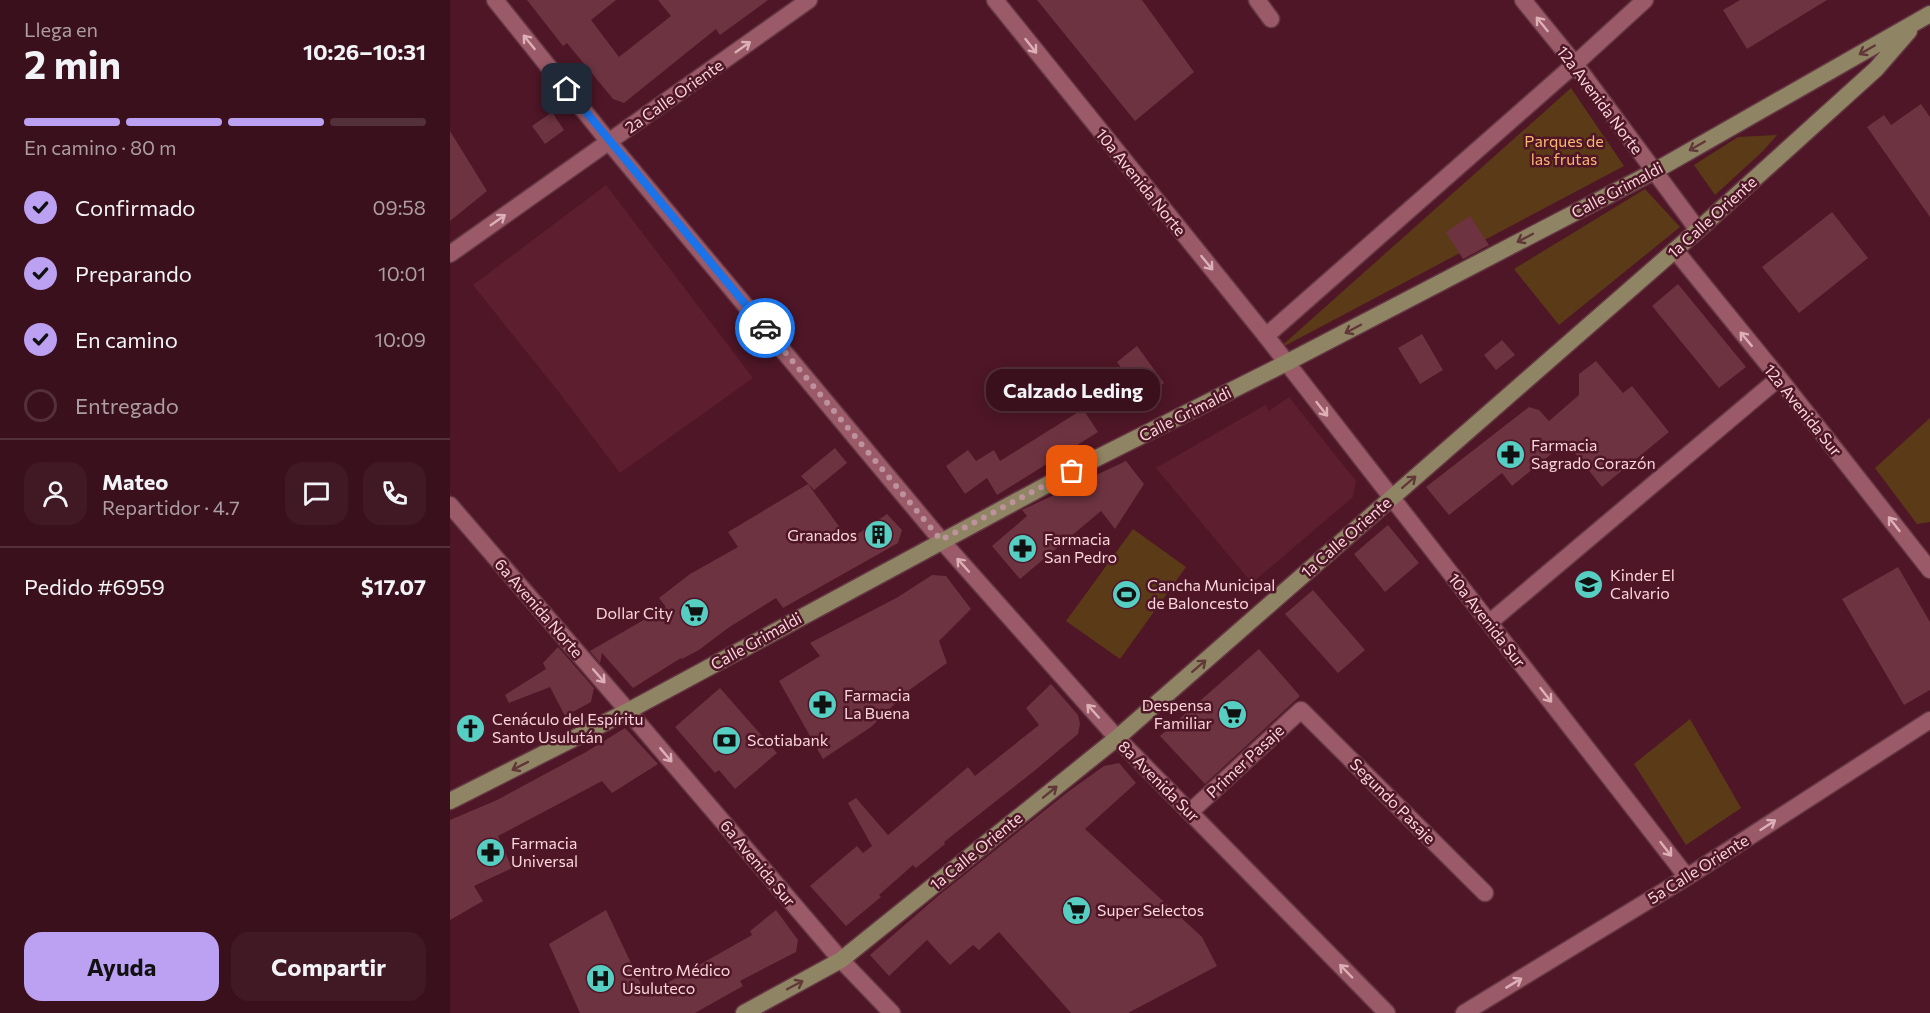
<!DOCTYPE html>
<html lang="es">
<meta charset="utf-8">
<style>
body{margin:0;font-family:Commissioner,sans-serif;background:#411925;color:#f1f3f6;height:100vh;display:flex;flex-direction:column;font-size:22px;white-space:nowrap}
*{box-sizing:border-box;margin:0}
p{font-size:20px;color:#ab9da3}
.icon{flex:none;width:33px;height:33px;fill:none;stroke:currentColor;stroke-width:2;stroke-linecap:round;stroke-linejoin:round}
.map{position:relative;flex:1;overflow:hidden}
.drawer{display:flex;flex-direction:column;background:#3a101c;width:450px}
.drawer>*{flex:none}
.pin{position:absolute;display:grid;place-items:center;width:51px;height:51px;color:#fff;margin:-26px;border-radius:12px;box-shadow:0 3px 9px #0006}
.courier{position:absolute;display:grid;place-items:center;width:60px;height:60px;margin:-30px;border:4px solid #1a73e8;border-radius:50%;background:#fff;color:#222;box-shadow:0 2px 8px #0007}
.bubble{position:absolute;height:42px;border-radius:18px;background:#3a101c;box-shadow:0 3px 15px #0003,0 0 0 2px #54303b;font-size:20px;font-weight:700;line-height:42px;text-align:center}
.summary em{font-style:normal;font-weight:700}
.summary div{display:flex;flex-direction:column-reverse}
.summary{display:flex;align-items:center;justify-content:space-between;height:102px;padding:0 24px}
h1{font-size:39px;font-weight:700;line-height:45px}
.bar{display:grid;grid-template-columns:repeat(4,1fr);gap:9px 6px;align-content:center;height:72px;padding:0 24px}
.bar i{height:8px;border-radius:4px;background:#54303b}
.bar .active{background:#bca0f2}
.bar p{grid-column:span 4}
.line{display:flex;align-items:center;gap:15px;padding:0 24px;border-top:2px solid #54303b}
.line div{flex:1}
.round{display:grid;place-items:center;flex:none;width:63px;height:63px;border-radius:18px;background:#411925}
ol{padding:0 24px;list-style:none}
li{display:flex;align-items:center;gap:18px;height:66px}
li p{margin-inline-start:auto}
li .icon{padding:6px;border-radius:50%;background:#bca0f2;color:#111;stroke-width:4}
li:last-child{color:#ab9da3}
li i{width:33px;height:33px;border:3px solid #54303b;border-radius:50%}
.primary-button{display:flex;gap:12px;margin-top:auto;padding:12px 24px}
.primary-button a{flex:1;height:69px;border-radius:18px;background:#bca0f2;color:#111;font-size:24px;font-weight:700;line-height:69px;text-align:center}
.primary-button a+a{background:#411925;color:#f1f3f6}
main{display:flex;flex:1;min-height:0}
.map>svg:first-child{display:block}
</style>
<main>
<section class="drawer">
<div class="summary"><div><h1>2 min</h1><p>Llega en</p></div><em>10:26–10:31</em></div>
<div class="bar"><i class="active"></i><i class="active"></i><i class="active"></i><i></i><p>En camino · 80 m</p></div>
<ol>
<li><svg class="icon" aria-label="check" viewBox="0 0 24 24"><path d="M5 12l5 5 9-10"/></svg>Confirmado<p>09:58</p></li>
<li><svg class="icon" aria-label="check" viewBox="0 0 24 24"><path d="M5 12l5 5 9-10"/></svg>Preparando<p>10:01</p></li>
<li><svg class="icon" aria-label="check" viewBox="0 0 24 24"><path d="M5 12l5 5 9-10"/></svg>En camino<p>10:09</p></li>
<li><i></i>Entregado</li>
</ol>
<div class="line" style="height:108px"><a class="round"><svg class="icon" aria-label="person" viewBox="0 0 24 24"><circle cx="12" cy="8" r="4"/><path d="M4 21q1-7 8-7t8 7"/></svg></a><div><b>Mateo</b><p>Repartidor · 4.7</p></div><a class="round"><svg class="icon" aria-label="chat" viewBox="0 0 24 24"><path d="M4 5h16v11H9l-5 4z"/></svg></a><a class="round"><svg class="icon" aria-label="phone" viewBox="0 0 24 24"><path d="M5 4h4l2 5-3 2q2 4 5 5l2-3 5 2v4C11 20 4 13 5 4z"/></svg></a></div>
<div class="line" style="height:78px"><div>Pedido #6959</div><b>$17.07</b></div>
<div class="primary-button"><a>Ayuda</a><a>Compartir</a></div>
</section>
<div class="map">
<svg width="1480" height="1013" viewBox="0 0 1480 1013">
<rect width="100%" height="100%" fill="#4e1626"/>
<!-- built -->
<path fill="#5d1e30" d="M156 185 303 378 170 473 108 391 23 285Z
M839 397 906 481 903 497 802 583 706 468 815 405 819 411Z"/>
<!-- green -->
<path fill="#5b3b17" d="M1121 88 1174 166 827 350Z
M1327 135 1313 151 1265 195 1244 165 1288 137Z
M1195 189 1230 227 1109 325 1064 269Z
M1480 418V522L1467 524 1425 468Z
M683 529 736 567 670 659 616 621Z
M1240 719 1291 808 1236 845 1184 764Z"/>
<!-- building -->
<path fill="#6e3341" d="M77 0H166L141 20 169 57 221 16 208 0H318L270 35 266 29 174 103 163 99 117 43 113 46Z
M587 0H692L744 72 685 121Z
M1290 0H1377L1297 49 1273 10Z
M1471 104 1480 117V217L1417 127 1434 115 1441 125Z
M102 112 114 130 95 144 82 126Z
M0 131 37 191 0 221Z
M1382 212 1418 258 1349 313 1312 267Z
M1020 216 1039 245 1013 259 996 232Z
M1228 284 1296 367 1269 388 1202 306Z
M972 334 993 370 970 384 948 348Z
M1052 340 1065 355 1046 370 1034 355Z
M687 346 714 383 693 398 667 362Z
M1146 361 1173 393 1182 386 1219 432 1152 487 1116 442 1062 486 1052 473 999 515 976 487 1079 407 1089 410 1099 421 1129 395V374Z
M633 409 648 432 547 495 537 478 515 494 496 466 518 450 526 461 544 450 550 461Z
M385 448 397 463 364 490 351 476Z
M676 461 694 484 665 529 651 511 570 579 542 546 577 516 572 510Z
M358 484 399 540 437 514 452 530 448 543 333 608 326 598 278 628 249 650 232 659 231 658 183 688 152 653 150 663 140 651 216 607 209 598 240 574 288 547 278 532Z
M938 525 969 563 935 592 904 554Z
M1448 567 1480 622V690L1454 705 1392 599Z
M482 575 496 576 521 609 489 641 497 663 458 691 421 727 373 759 329 681 370 656 360 643 448 597Z
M863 590 915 650 888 673 835 614Z
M108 647 144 688 141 702 115 716 100 687 59 703 55 695 96 669 93 663Z
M809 649 850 696 755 784 710 736Z
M601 684 628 715 630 724 628 734 583 772 494 842 495 844 466 868 463 865 429 895 431 897 396 926 360 886 407 846 413 853 422 846 398 803 406 798 438 835 518 767 525 776 589 725 576 708Z
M270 688 327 753 285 789 269 770 265 773 225 727Z
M175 728 208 764 162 793 152 781 48 836 62 868 24 886 33 901 0 920V820L47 800 136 752Z
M669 763 686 783 635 829 752 937 767 966 678 1013H621L549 932 529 950 523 945 500 965 477 940 439 976 420 955 488 896 619 791 654 766Z
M156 910 196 995 302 935 300 931 326 910 348 940 346 952 290 981 293 986 245 1013H130L99 944Z"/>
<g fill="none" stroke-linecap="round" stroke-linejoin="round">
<defs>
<path id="pedestrian" d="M816 336 1125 64"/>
<path id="minor" d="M545 0 816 336 1237 877
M807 0 821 19
M1073 0 1125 64 1248 230
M1125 64 1195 0
M1225 250 1329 378 1480 570
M0 254 359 0
M0 505 178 711 391 960 442 1013
M1040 622 1329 378
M740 812 851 710 1035 893
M1014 1013 1237 877 1480 720"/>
<path id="tertiary" d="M45 0 159 142 491 540 667 738 937 1013"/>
<path id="primary" d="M0 801 178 711 641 461 836 363 1203 172 1480 14
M294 1013 391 960 667 738 1248 230 1426 69 1459 31"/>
</defs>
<!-- pedestrian casing -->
<use href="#pedestrian" stroke="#653744" stroke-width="19"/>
<!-- minor casing -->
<use href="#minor" stroke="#653744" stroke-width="19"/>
<!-- tertiary casing -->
<use href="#tertiary" stroke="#653744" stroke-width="19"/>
<!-- primary casing -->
<use href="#primary" stroke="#653744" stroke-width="19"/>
<!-- pedestrian -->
<use href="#pedestrian" stroke="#9a5a68" stroke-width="16"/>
<!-- minor -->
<use href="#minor" stroke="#9a5a68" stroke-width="16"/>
<!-- tertiary -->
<use href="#tertiary" stroke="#9a5a68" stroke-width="16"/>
<!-- primary -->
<use href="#primary" stroke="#8f8564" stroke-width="16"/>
</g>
<!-- one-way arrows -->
<defs><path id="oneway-shaft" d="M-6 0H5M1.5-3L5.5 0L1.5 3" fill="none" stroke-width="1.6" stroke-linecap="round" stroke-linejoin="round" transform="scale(1.5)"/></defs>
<g stroke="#ddb0b8">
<use href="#oneway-shaft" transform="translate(1092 24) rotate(-129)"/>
<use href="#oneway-shaft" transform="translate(79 42) rotate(-129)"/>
<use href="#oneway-shaft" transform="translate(581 46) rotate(52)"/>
<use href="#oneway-shaft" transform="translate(293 47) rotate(-35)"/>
<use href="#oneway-shaft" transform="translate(48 220) rotate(-35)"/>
<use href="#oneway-shaft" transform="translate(757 263) rotate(51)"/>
<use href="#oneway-shaft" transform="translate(1296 339) rotate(-130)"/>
<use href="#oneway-shaft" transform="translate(872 409) rotate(52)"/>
<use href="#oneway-shaft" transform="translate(1444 524) rotate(-128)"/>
<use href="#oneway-shaft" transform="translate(513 565) rotate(-132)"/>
<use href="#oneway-shaft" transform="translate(149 676) rotate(49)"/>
<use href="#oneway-shaft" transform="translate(1096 695) rotate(52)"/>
<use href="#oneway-shaft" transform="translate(643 711) rotate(-132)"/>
<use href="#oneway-shaft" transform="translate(216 755) rotate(50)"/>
<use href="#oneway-shaft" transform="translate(1318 825) rotate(-33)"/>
<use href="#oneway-shaft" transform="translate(1216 849) rotate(52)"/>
<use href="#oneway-shaft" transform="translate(896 971) rotate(-134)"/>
<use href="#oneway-shaft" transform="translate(1064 983) rotate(-31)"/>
</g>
<g stroke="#623739">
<use href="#oneway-shaft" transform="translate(1417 50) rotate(150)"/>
<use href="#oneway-shaft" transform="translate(1247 146) rotate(150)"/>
<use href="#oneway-shaft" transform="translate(1075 238) rotate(152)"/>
<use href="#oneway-shaft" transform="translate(903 329) rotate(152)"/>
<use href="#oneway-shaft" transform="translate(959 482) rotate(-41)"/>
<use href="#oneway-shaft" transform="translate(749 666) rotate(-41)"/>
<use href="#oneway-shaft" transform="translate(70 766) rotate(153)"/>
<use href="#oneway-shaft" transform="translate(600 792) rotate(-39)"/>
<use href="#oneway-shaft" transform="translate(345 985) rotate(-28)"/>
</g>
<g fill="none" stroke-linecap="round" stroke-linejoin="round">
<!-- done -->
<path stroke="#be929c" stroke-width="6" stroke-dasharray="0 10.8" d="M315 328 491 540 622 471"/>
<!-- route -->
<path stroke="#1a73e8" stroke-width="8" d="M117 89 315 328"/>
</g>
<!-- icons -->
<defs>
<symbol id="pharmacy-disc" viewBox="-11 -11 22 22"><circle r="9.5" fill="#57cec2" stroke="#4e1626"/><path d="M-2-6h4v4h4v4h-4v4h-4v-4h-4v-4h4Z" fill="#111"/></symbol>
<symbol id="building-disc" viewBox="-11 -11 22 22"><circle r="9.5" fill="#57cec2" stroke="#4e1626"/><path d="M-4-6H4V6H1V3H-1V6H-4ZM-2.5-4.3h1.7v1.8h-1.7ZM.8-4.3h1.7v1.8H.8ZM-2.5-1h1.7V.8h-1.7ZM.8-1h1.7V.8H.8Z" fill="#111"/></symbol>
<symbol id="school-disc" viewBox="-11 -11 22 22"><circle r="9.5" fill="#57cec2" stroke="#4e1626"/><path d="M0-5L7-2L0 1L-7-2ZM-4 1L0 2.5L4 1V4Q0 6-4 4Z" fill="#111"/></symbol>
<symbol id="stadium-disc" viewBox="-11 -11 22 22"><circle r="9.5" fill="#57cec2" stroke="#4e1626"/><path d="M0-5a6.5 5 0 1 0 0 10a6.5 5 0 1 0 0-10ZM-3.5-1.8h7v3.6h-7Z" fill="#111"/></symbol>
<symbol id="supermarket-disc" viewBox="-11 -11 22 22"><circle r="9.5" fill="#57cec2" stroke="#4e1626"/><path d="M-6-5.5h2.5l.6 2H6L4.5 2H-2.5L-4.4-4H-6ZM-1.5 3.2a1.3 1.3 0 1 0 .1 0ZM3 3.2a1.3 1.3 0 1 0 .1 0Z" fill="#111"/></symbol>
<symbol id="church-disc" viewBox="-11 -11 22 22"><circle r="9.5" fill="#57cec2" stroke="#4e1626"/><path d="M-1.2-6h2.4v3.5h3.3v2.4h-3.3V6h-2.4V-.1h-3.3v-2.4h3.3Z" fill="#111"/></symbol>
<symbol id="bank-disc" viewBox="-11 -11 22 22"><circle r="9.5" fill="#57cec2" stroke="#4e1626"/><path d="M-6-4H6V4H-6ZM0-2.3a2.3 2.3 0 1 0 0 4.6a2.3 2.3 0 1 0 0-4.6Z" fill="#111"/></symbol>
<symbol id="hospital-disc" viewBox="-11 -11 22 22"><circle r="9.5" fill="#57cec2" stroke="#4e1626"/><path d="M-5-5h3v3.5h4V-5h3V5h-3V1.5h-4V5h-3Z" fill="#111"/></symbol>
</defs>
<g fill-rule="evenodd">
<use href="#pharmacy-disc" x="1044" y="438" width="33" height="33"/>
<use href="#building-disc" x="412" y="518" width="33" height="33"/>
<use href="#pharmacy-disc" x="556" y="532" width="33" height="33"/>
<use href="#school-disc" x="1122" y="568" width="33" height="33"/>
<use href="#stadium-disc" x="660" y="578" width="33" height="33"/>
<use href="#supermarket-disc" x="228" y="596" width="33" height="33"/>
<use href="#pharmacy-disc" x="356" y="688" width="33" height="33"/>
<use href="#supermarket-disc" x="766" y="698" width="33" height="33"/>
<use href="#church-disc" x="4" y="712" width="33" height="33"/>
<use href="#bank-disc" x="260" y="724" width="33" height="33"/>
<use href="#pharmacy-disc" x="24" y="836" width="33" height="33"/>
<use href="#supermarket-disc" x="610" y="894" width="33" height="33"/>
<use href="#hospital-disc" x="134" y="962" width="33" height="33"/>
</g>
<g text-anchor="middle" stroke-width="5" stroke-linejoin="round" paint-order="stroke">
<!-- street labels -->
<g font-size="16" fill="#fad5db" stroke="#4e1626">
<text transform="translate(224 96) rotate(-35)" y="6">2a Calle Oriente</text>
<text transform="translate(1150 100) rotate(53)" y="6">12a Avenida Norte</text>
<text transform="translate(691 182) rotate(51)" y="6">10a Avenida Norte</text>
<text transform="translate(1167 190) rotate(-28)" y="6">Calle Grimaldi</text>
<text transform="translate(1262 217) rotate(-42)" y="6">1a Calle Oriente</text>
<text transform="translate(1353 410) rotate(51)" y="6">12a Avenida Sur</text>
<text transform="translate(735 414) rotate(-27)" y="6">Calle Grimaldi</text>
<text transform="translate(896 537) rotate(-41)" y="6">1a Calle Oriente</text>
<text transform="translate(89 608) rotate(49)" y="6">6a Avenida Norte</text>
<text transform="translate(1037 620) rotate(52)" y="6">10a Avenida Sur</text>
<text transform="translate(306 641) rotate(-29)" y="6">Calle Grimaldi</text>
<text transform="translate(795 761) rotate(-43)" y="6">Primer Pasaje</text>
<text transform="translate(709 781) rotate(45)" y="6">8a Avenida Sur</text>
<text transform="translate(943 801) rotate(45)" y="6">Segundo Pasaje</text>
<text transform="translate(526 851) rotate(-39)" y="6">1a Calle Oriente</text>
<text transform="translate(308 863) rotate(50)" y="6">6a Avenida Sur</text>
<text transform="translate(1248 869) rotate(-32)" y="6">5a Calle Oriente</text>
</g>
<!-- park labels -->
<g font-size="16" fill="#fbb76f" stroke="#4e1626">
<text x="1114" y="147">Parques de<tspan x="1114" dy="18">las frutas</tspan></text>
</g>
<!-- poi labels -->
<g font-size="16" fill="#fad5db" stroke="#4e1626" text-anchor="start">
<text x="1081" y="451">Farmacia<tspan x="1081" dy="18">Sagrado Corazón</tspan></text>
<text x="407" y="541" text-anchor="end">Granados</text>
<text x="594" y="545">Farmacia<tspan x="594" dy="18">San Pedro</tspan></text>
<text x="1160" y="581">Kinder El<tspan x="1160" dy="18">Calvario</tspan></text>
<text x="697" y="591">Cancha Municipal<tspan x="697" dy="18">de Baloncesto</tspan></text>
<text x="223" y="619" text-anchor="end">Dollar City</text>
<text x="394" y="701">Farmacia<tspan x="394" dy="18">La Buena</tspan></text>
<text x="762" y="711" text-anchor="end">Despensa<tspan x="762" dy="18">Familiar</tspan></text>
<text x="42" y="725">Cenáculo del Espíritu<tspan x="42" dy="18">Santo Usulután</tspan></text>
<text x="297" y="746">Scotiabank</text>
<text x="61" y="849">Farmacia<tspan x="61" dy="18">Universal</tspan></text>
<text x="647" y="916">Super Selectos</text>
<text x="172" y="976">Centro Médico<tspan x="172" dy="18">Usuluteco</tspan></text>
</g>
</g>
</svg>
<div class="pin" style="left:622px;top:471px;background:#ea580c"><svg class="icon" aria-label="bag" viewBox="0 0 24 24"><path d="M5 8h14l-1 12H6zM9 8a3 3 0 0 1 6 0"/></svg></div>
<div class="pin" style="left:117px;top:89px;background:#1f2937"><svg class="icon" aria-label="home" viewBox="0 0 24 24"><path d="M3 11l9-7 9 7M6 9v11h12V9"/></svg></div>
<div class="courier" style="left:315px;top:328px"><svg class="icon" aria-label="car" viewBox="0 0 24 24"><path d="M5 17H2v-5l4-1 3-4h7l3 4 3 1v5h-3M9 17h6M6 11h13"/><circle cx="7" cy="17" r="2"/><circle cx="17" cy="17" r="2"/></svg></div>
<div class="bubble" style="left:536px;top:369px;width:174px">Calzado Leding</div>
</div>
</main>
